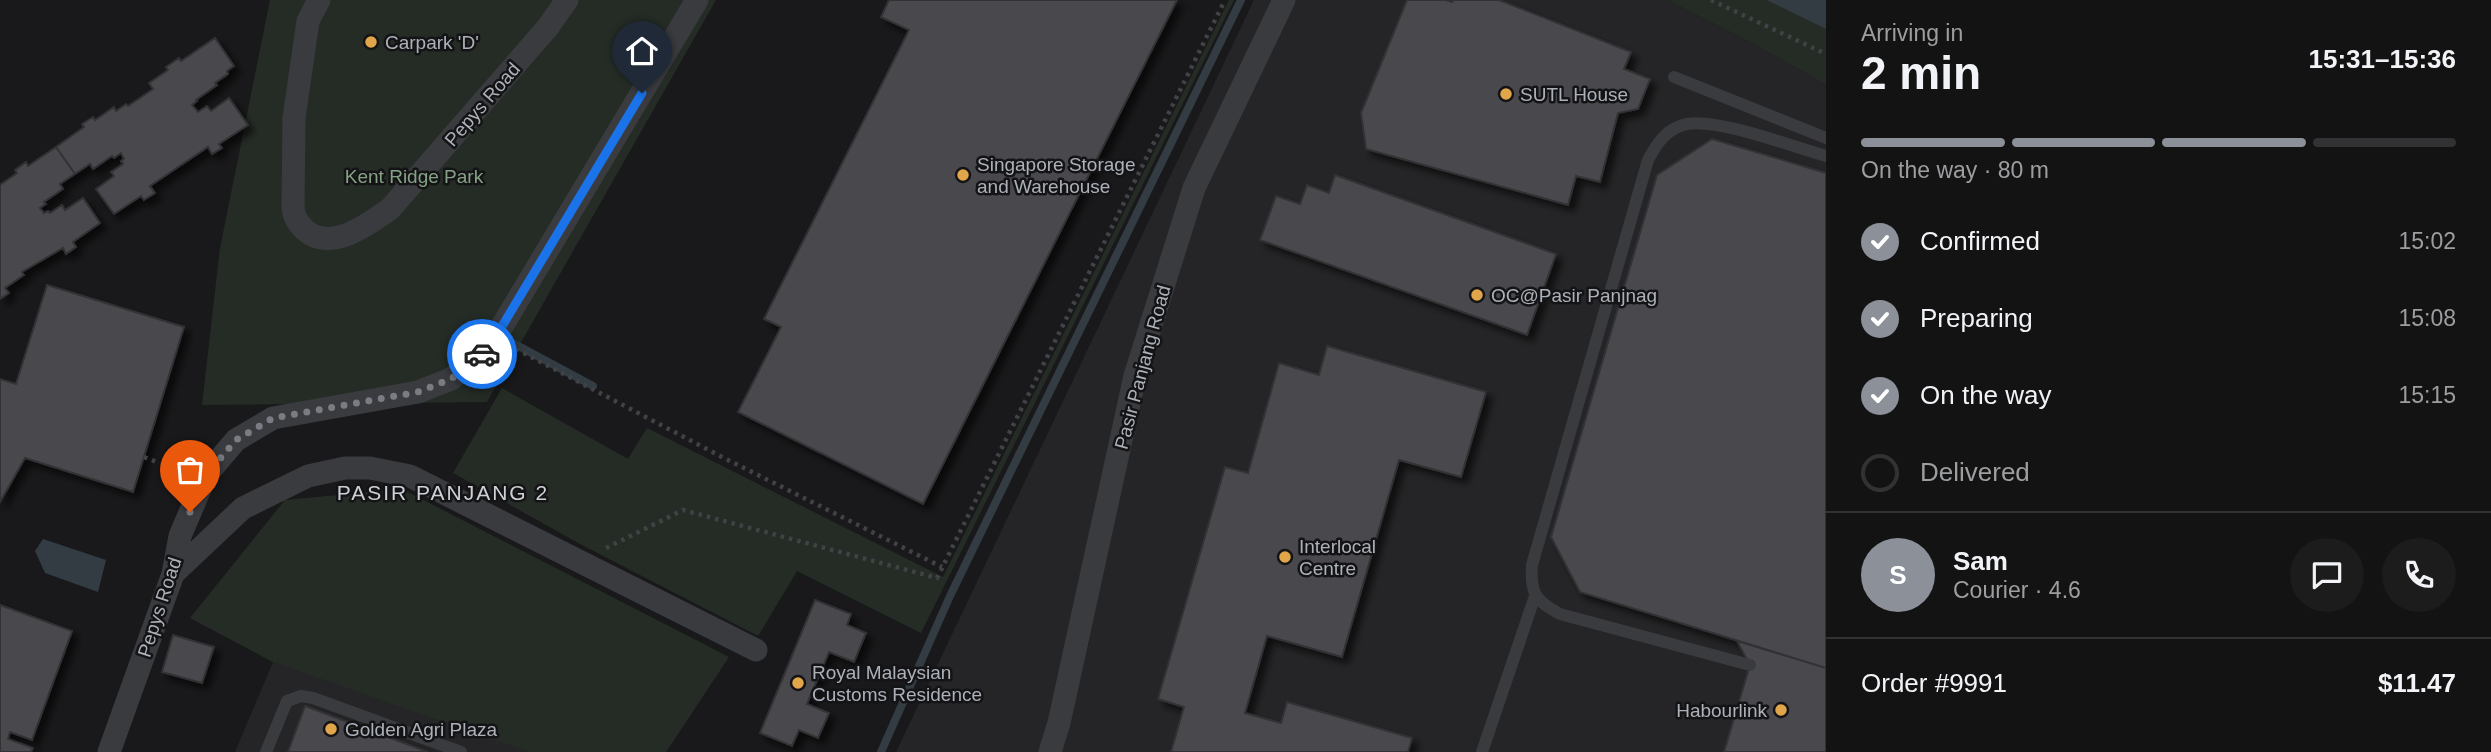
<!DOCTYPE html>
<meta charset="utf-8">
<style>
body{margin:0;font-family:Arial,sans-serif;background:#1c1c1d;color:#f1f3f6;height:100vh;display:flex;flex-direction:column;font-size:26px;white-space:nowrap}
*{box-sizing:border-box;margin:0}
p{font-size:23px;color:#9d9ea0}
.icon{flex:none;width:38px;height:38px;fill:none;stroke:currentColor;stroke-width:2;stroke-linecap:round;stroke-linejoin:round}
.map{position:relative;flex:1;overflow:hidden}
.drawer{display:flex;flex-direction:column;background:#131314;width:665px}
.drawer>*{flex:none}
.pin{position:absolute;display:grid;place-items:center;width:60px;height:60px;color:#fff;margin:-72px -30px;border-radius:50% 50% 50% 0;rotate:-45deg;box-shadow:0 0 7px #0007}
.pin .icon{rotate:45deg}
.courier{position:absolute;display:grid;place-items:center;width:70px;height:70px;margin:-35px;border:5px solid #1a73e8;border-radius:50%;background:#fff;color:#222;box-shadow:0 2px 9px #0007}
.head em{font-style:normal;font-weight:700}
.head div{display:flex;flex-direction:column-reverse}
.head{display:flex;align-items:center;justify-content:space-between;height:119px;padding:0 35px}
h1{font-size:46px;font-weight:700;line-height:52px}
.bar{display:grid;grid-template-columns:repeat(4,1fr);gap:10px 7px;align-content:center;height:84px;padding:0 35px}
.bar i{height:9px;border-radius:5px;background:#323234}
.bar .current{background:#8c9099}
.bar p{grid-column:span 4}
.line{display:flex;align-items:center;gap:18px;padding:0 35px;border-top:2px solid #323234}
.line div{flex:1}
.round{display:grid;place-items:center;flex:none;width:74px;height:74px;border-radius:37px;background:#1c1c1d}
ol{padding:0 35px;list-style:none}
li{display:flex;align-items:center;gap:21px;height:77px}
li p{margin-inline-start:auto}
li .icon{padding:7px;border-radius:50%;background:#8c9099;color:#fff;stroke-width:4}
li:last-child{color:#9d9ea0}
li i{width:38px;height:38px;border:4px solid #323234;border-radius:50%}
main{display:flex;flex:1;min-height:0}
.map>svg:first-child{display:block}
</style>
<main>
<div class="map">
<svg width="1826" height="752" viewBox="0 0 1826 752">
<defs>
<filter id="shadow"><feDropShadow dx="6" dy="6" stdDeviation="3.5" flood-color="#0009"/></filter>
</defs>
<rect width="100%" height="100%" fill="#19191b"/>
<!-- built -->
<path fill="#252527" d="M1254 0H1667L1756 45 1826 85V752H896Z
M273 662 547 752H235Z"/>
<!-- green -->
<path fill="#252c26" d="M270 0H716L487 402 202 405 220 248Z
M1229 0H1234L921 633 797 571 758 636 580 544 453 473 502 388 628 459 647 428 943 577Z
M1667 0H1826V85L1756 45Z
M402 489 729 657 666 752H530L273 662 190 618 285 500Z"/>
<!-- water -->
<path fill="#333c42" d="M1767 0H1826V29Z
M43 539 106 560 98 592 45 573 35 551Z"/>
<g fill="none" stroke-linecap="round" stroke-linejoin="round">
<!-- stream -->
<path stroke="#333c42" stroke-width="8" d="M511 342 593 386
M881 752 950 596 1241 0"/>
</g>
<!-- building -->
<path fill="#48494d" stroke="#333336" stroke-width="2" filter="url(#shadow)" d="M889 0H1177L923 504 738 412 781 327 764 319 909 30 881 17Z
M1407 0H1446L1452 2 1453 0H1499L1631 52 1624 69 1650 79 1638 109 1618 113 1600 182 1576 176 1568 205 1366 149 1361 113Z
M215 38 234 66 227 71 228 74 215 83 217 85 196 100 197 101 192 105 198 112 207 106 211 111 229 98 248 125 219 144 222 148 212 154 208 147 150 186 155 193 144 200 141 196 114 214 96 189 114 176 111 172 123 164 121 161 124 159 121 153 114 158 112 156 93 169 90 164 75 174 56 147 84 127 82 124 93 117 95 120 114 107 116 111 126 104 128 106 153 89 149 83 168 70 166 67 179 58 181 61Z
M1712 139 1826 173V668L1580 592 1551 537 1657 175Z
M56 147 75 174 60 184 63 189 44 202 46 204 40 208 44 213 48 211 50 213 62 205 65 210 83 198 100 223 73 242 76 247 66 254 63 248 22 272 24 275 5 288 9 293 0 299V185L17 173 15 170 26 162 28 166Z
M1335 175 1556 254 1527 335 1260 240 1276 196 1300 204 1307 185 1329 193Z
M47 285 184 327 133 492 25 458 0 502V379L16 384Z
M1327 346 1486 392 1461 477 1399 460 1342 657 1267 636 1245 713 1281 723 1287 702 1412 738 1408 752H1171L1184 707 1158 699 1225 467 1248 473 1279 363 1319 375Z
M815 600 851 614 847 625 866 633 854 662 829 652 807 704 829 713 818 738 799 730 792 746 760 733Z
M0 605 72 631 32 740 10 732 8 739 33 748 31 752H0Z
M173 635 214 647 202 683 162 672Z
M1737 641 1826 668V752H1724L1750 665Z
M305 706 428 752H288Z"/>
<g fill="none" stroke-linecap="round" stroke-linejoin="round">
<!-- path -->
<path stroke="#404246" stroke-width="4.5" stroke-dasharray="3.5 5" stroke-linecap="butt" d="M1711 0 1826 54
M516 349 724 458 942 567
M144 457 159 463
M606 548 683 510 937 578 1225 0"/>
<!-- lane -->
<path stroke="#3a3b3f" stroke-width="12" d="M1674 77 1826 138
M1750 665 1560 614C1535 601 1530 592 1532 565L1648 160C1657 143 1667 128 1687 124 1717 118 1794 147 1826 156
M266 752 287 701 301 696 313 698 461 752
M1482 752 1535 596"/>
<!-- street -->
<path stroke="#3a3b3f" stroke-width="23" d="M319 0 308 21 294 118 293 207C294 218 298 223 305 230 330 253 369 224 390 209L548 27 567 0
M173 574 243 508 308 476 345 468H370L410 476 756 650
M109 752 173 574 180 536 206 475 236 440 273 418 418 392 451 379 489 348 697 0
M1050 752 1059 723 1135 376 1156 309 1194 188 1284 0"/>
</g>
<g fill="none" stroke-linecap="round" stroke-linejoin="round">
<!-- done -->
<path stroke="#797c82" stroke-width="7" stroke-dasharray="0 12.6" d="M190 512 206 475 236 440 273 418 418 392 451 379 482 354"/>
<!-- route -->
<path stroke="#1a73e8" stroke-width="9" d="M482 354 489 348 642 93"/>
</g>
<!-- markers -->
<g fill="#e1a64a" stroke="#141416" stroke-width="2.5">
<circle cx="371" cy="42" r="7"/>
<circle cx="1506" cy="94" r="7"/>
<circle cx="963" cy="175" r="7"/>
<circle cx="1477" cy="295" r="7"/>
<circle cx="1285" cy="557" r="7"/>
<circle cx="798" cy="683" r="7"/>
<circle cx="1781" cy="710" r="7"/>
<circle cx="331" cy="729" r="7"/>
</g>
<g text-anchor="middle" stroke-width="5" stroke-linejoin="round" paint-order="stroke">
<!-- poi labels -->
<g font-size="19" fill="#acb1b9" stroke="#141416" text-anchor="start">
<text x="385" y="49">Carpark 'D'</text>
<text x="1520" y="101">SUTL House</text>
<text x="977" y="171">Singapore Storage<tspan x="977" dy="22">and Warehouse</tspan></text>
<text x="1491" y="302">OC@Pasir Panjnag</text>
<text x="1299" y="553">Interlocal<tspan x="1299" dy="22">Centre</tspan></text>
<text x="812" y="679">Royal Malaysian<tspan x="812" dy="22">Customs Residence</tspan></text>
<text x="1767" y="717" text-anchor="end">Habourlink</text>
<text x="345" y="736">Golden Agri Plaza</text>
</g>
<!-- street labels -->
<g font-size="19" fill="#acb1b9" stroke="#141416">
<text transform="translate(482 104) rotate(-49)" y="7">Pepys Road</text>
<text transform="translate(1142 367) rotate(-75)" y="7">Pasir Panjang Road</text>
<text transform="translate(159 607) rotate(-72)" y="7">Pepys Road</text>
</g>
<!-- park labels -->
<g font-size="19" fill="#85a285" stroke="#141416">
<text x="414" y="183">Kent Ridge Park</text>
</g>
<!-- neighbourhood labels -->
<g font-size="21" letter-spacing="2" fill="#cdd0d5" stroke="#141416">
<text x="443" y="500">PASIR PANJANG 2</text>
</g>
</g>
</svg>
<div class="pin" style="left:190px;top:512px;background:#ea580c"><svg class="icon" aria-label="bag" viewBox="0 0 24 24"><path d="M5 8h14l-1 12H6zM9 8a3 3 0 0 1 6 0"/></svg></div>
<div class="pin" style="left:642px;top:93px;background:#1f2937"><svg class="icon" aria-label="home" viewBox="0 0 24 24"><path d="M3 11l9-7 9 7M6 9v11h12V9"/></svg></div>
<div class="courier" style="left:482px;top:354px"><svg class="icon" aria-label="car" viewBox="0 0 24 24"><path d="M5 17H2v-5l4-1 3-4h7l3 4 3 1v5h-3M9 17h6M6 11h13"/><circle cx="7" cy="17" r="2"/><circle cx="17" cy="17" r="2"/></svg></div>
</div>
<section class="drawer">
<div class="head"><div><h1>2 min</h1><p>Arriving in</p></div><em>15:31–15:36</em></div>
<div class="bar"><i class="current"></i><i class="current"></i><i class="current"></i><i></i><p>On the way · 80 m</p></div>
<ol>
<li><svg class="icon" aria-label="check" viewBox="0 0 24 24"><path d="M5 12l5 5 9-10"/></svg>Confirmed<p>15:02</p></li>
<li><svg class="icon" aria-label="check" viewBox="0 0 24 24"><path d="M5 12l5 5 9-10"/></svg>Preparing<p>15:08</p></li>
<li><svg class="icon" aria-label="check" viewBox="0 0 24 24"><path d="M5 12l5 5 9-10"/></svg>On the way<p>15:15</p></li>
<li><i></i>Delivered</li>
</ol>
<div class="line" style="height:126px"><b class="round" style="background:#8c9099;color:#fff">S</b><div><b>Sam</b><p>Courier · 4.6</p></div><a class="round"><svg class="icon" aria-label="chat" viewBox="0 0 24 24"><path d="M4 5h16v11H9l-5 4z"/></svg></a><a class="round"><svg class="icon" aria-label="phone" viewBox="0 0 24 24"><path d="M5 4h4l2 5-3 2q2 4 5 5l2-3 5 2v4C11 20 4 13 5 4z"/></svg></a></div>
<div class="line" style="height:91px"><div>Order #9991</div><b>$11.47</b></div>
</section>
</main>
